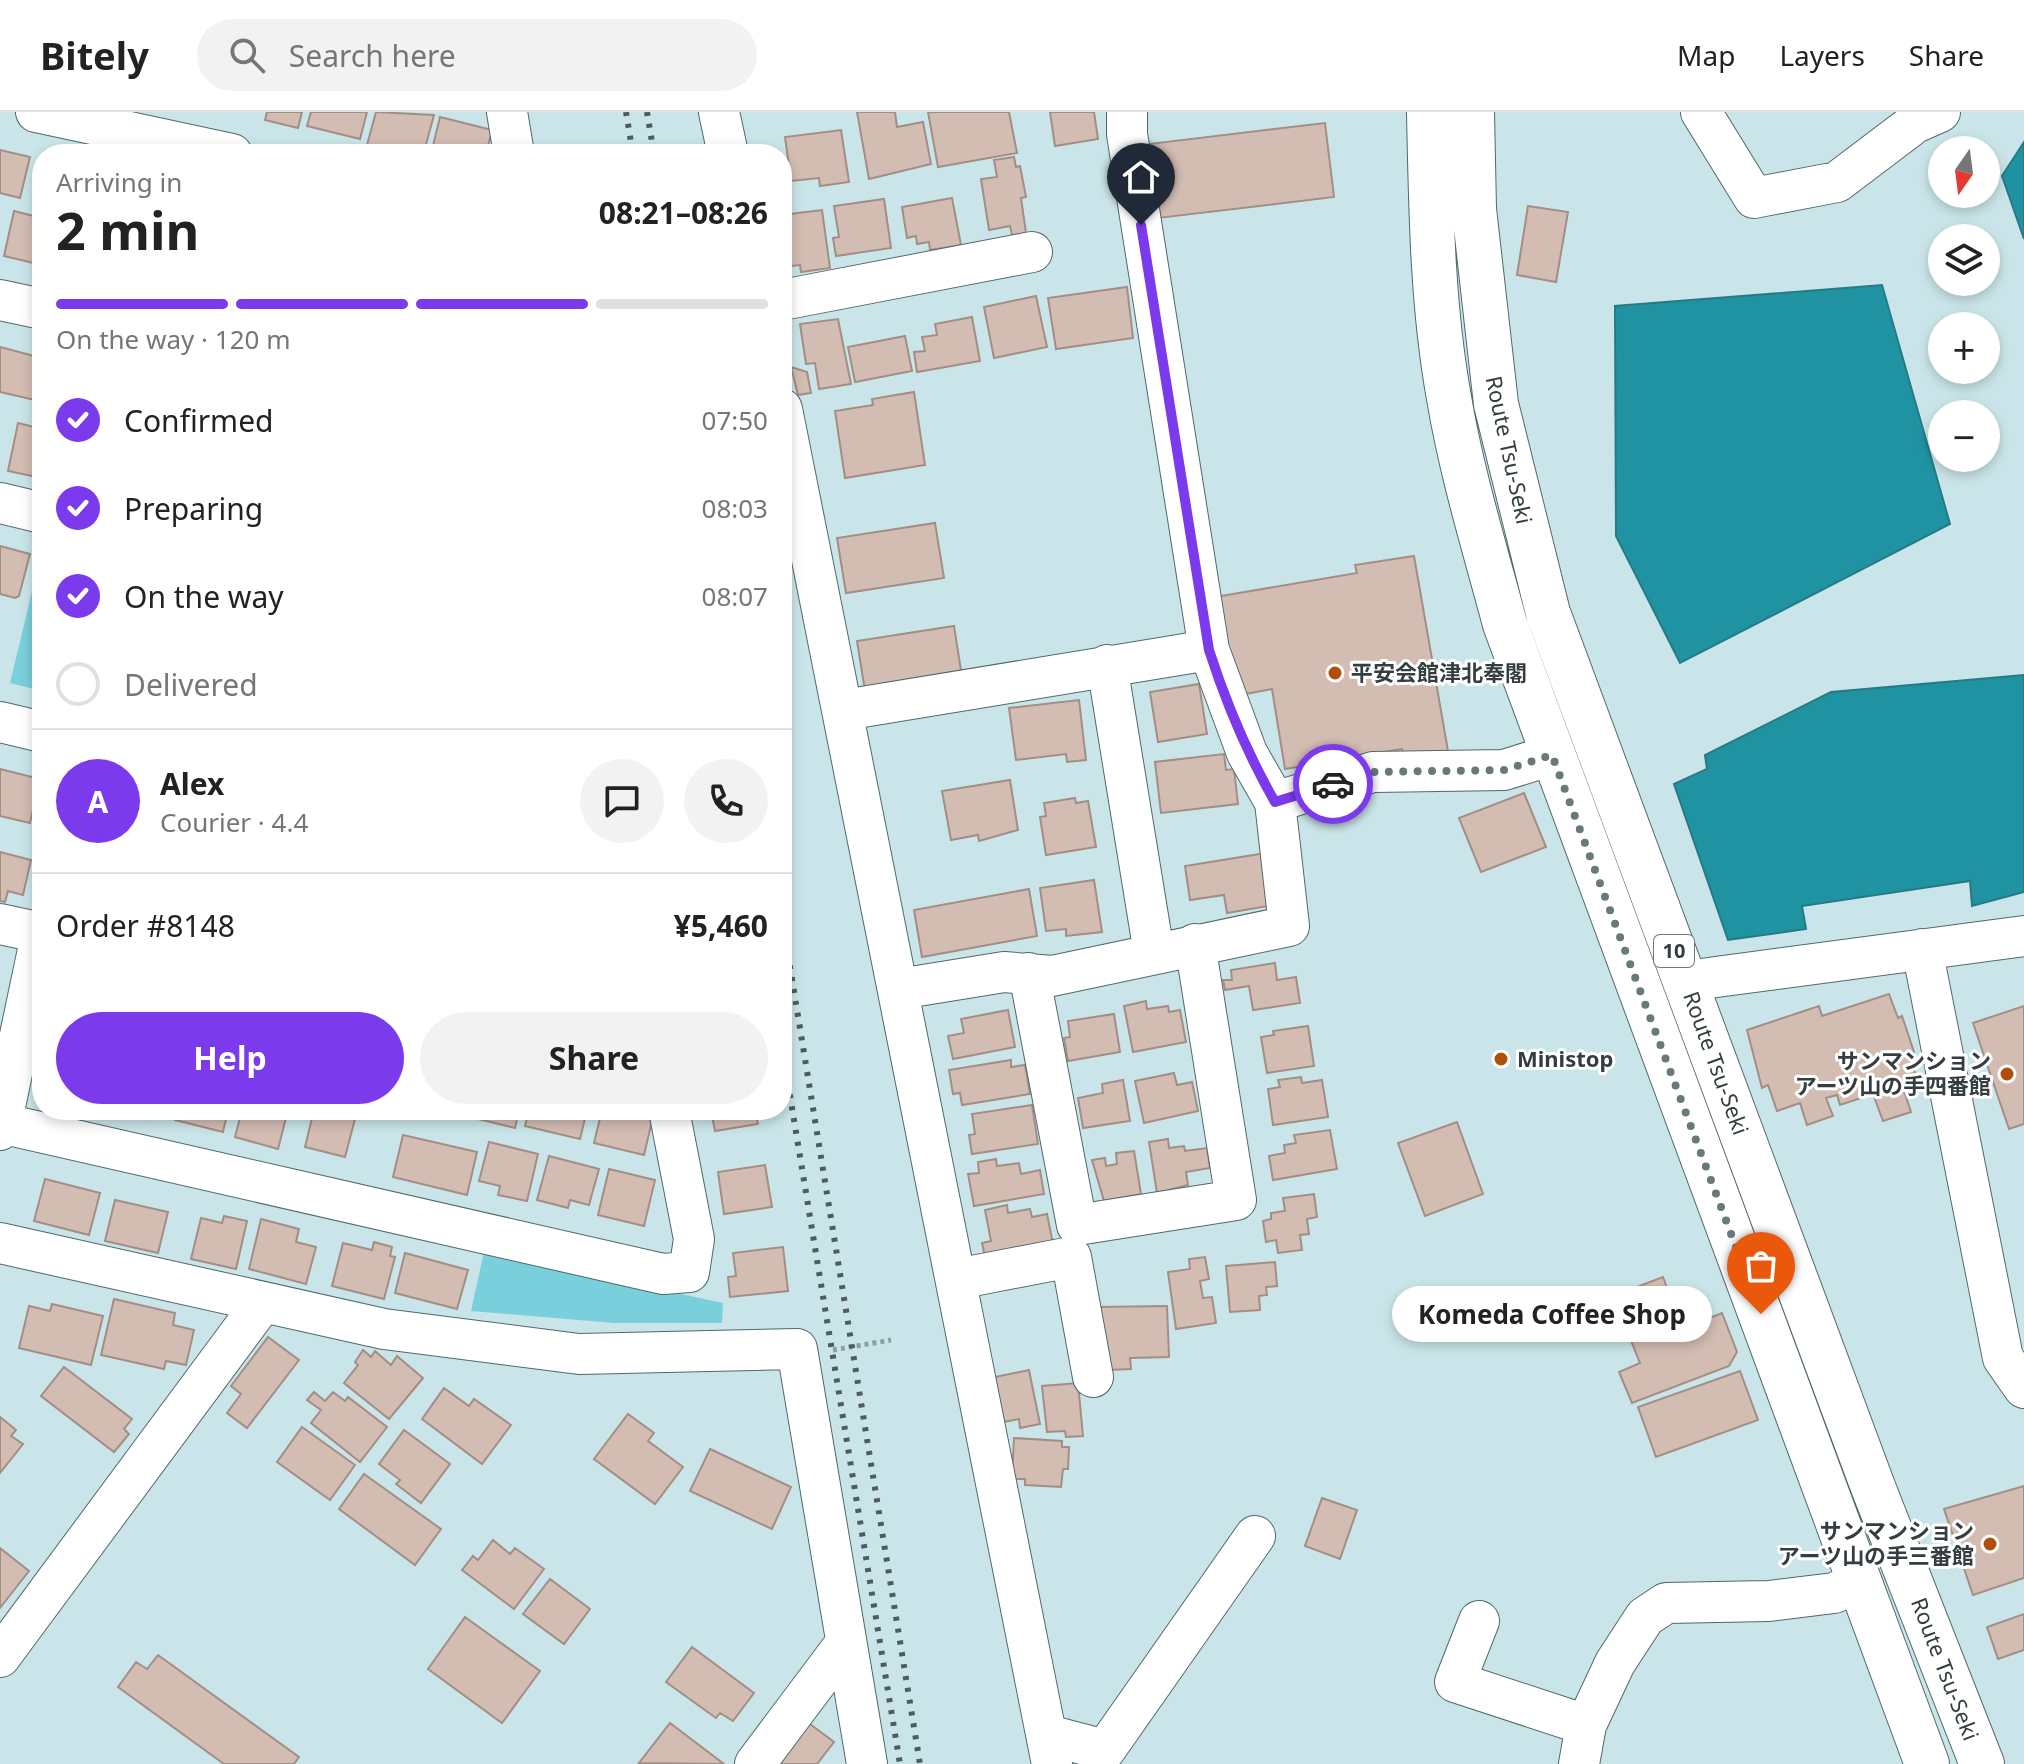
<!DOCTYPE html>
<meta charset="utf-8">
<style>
body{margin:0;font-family:"Noto Sans","Noto Sans JP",sans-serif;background:#f2f2f2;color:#222;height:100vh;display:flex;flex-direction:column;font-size:30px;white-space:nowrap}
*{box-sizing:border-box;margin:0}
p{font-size:26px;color:#767676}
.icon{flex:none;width:44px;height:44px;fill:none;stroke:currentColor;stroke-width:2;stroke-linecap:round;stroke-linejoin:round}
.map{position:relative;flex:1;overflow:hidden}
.sheet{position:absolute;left:32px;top:32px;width:760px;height:976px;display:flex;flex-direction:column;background:#fff;border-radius:32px;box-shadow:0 4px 12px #0003}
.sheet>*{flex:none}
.needle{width:52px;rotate:194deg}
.fabs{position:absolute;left:1928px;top:24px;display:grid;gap:16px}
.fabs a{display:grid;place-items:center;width:72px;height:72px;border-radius:50%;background:#fff;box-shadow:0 4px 12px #0003;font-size:40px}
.pin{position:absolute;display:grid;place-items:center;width:68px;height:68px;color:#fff;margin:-82px -34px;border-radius:50% 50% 50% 0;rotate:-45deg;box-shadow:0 0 8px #0007}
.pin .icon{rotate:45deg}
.courier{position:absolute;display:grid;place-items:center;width:80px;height:80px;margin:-40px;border:6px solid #7c3aed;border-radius:50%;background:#fff;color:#222;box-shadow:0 2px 10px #0007}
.bubble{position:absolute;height:56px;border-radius:28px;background:#fff;box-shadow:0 4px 12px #0003;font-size:26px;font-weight:700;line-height:56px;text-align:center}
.summary em{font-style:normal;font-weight:700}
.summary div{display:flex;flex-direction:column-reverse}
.summary{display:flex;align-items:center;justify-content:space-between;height:136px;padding:0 24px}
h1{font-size:52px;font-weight:700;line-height:60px}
.bar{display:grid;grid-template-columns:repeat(4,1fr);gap:12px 8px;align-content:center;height:96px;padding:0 24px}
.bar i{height:10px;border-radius:6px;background:#e0e0e0}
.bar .on{background:#7c3aed}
.bar p{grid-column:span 4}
.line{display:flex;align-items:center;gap:20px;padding:0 24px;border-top:2px solid #e0e0e0}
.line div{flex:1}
.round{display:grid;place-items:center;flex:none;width:84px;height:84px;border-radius:42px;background:#f2f2f2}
ol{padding:0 24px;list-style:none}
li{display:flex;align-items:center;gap:24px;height:88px}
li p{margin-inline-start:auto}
li .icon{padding:8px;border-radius:50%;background:#7c3aed;color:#fff;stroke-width:4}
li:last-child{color:#767676}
li i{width:44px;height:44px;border:4px solid #e0e0e0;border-radius:50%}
.button{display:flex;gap:16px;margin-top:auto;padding:16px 24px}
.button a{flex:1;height:92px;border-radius:48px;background:#7c3aed;color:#fff;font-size:32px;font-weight:700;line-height:92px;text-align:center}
.button a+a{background:#f2f2f2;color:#222}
header{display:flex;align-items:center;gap:48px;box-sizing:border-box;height:112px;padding:0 40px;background:#fff;border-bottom:2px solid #e0e0e0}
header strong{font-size:38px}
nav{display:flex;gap:44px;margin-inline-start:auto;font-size:28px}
.search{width:560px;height:72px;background:#f2f2f2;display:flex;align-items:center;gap:20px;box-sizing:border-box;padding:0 28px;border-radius:44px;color:#767676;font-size:30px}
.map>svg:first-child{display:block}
</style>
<header>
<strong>Bitely</strong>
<div class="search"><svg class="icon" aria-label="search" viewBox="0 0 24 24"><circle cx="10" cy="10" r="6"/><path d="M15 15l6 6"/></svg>Search here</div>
<nav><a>Map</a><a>Layers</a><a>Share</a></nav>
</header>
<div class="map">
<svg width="2024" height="1652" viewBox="0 0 2024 1652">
<rect width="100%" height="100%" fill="#cae5e9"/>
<!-- green -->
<path fill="#7acfdc" d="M42 438V579L10 571Z
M484 1140 723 1191 722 1211H614L471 1199Z"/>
<!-- water -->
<path fill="#2093a2" stroke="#267a85" stroke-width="2" d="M2024 30V127L2002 64Z
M1882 173 1950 412 1680 551 1616 424 1615 194Z
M2024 563V780L1972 794 1970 769 1802 794 1806 817 1728 828 1674 672 1707 657 1705 643 1831 580Z"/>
<!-- building -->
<path fill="#d3bdb3" stroke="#a38e85" stroke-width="2" d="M267 0H302L298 16 265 8Z
M311 0H367L360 27 307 14Z
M376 0 434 3 425 36 410 33 407 42H401L367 33Z
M857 0H895L897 15 923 10 931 52 869 67Z
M928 0H1009L1017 41 938 55Z
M1050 0H1094L1098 27 1055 34Z
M440 5 492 18 486 42H431Z
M1325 11 1334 85 1158 106 1149 32Z
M841 18 849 70 820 74 819 66 791 69 785 25Z
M0 38 30 45 20 86 0 81Z
M1014 45 1016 55 1020 54 1026 85 1021 86 1026 121 1012 123 1010 114 989 118 981 67 997 65 994 48Z
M952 86 961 133 930 138 929 130 917 132 916 124 907 126 902 95Z
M884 87 891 136 836 144 833 126 839 125 834 94Z
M1528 94 1568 100 1556 170 1517 163Z
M822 98 830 156 801 160 800 153 782 155V103Z
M14 99 42 106V153L4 144Z
M1127 175 1133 226 1056 237 1048 186Z
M1036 184 1047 235 994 246 984 195Z
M972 205 980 249 917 260 914 240 925 239 922 225 937 223 935 212Z
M838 207 851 272 819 277 815 251 806 252 800 212Z
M905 224 912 259 855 270 848 235Z
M0 235 42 246 35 288 0 280Z
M791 255 807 260 811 281 798 283Z
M914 280 925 353 845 366 835 299 873 293 872 287Z
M18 311 42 317V366L8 359Z
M935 411 944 466 846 481 837 426Z
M0 434 30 442 19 484 15 486 0 482Z
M1414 444 1448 639 1404 646 1402 637 1285 657 1272 577 1240 583 1215 485 1357 461 1355 453Z
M954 514 962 565 865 579 857 529Z
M1199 572 1207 622 1158 630 1150 580Z
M1079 588 1086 648 1067 650 1066 642 1016 648 1009 596Z
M1224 642 1226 658 1234 657 1238 692 1161 701 1155 650Z
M0 657 40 667 30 711 0 704Z
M1010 668 1018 718 979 729 978 723 951 728 942 679Z
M1524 681 1546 735 1481 760 1459 706Z
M1075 686 1076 691 1088 689 1096 735 1046 743 1040 705 1046 704 1044 691Z
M0 740 31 748 23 783 8 779 5 790 0 789Z
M1266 741 1274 793 1227 801 1224 783 1190 788 1185 754Z
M1094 768 1102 820 1066 824V817L1046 819 1040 776Z
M1029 777 1037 824 922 845 914 798Z
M1275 851 1277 868 1296 865 1300 891 1253 898 1249 874 1225 878 1223 868H1232L1231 858Z
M1889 882 1898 906 1902 904 1914 940 1909 942 1917 967 1902 973 1911 1000 1883 1009 1873 982 1840 993 1837 983 1826 986 1833 1004 1807 1013 1800 991 1777 999 1768 973 1762 976 1747 918 1819 894 1822 904Z
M1146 889 1147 897 1168 894 1169 900 1180 898 1186 930 1133 940 1124 894Z
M2024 894V1012L2009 1017 1973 911Z
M1008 898 1015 935 953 947 948 924 964 921 961 907Z
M1114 902 1120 940 1068 949 1064 926 1070 925 1068 909Z
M1308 914 1314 954 1267 961 1261 925 1274 923 1273 919Z
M1011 948V955L1025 953 1030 982 962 993 960 981 953 982 949 958Z
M1174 961 1177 973 1192 970 1198 999 1144 1011 1135 969Z
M1301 965 1302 971 1322 968 1328 1005 1273 1013 1268 977 1280 975 1278 968Z
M1123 968 1130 1009 1083 1016 1078 986 1103 981 1102 972Z
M1032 993 1038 1032 972 1042 969 1023 975 1022 972 1002Z
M120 998H170L169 1004 151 1000 150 1007Z
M178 998H228L223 1020 175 1008Z
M242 998H288L278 1037 235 1025Z
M314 998 356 1003 345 1045 305 1035Z
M468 998H519L515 1016 466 1004Z
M529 998H587L580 1027 525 1014Z
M602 998H623L653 1005 644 1043 594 1031Z
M711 998H755L758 1012 715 1019Z
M1457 1010 1483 1082 1425 1104 1398 1031Z
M1330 1018 1337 1057 1273 1068 1269 1044 1285 1041 1284 1033 1296 1031 1294 1023Z
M403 1023 477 1040 467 1083 393 1065Z
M1168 1027 1169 1036 1184 1034 1185 1039 1207 1036 1210 1056 1186 1060 1188 1073 1157 1081 1149 1030Z
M489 1030 538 1042 527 1089 498 1083 500 1074 479 1069Z
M1134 1039 1141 1082 1104 1089 1092 1048 1105 1046 1106 1054 1117 1052 1116 1041Z
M549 1044 599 1057 589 1093 570 1088 568 1096 537 1088Z
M996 1047 997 1054 1019 1051 1021 1062 1040 1058 1044 1082 974 1094 968 1062 979 1061 978 1050Z
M765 1053 772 1095 724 1102 718 1060Z
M609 1057 655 1068 644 1114 598 1103Z
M45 1067 100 1081 89 1123 34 1109Z
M1314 1082 1317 1105 1307 1107 1309 1122 1300 1123 1302 1138 1278 1141 1276 1128 1266 1130 1263 1109 1271 1107V1101L1285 1099 1283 1086Z
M115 1088 168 1100 158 1141 105 1129Z
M1007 1093 1008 1101 1030 1097 1032 1105 1047 1102 1053 1132 985 1145 982 1131 991 1129 985 1098Z
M224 1104 247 1109 236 1157 191 1147 201 1106 222 1111Z
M261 1107 299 1117 296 1130 316 1135 306 1172 249 1157Z
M374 1130 392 1135 390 1144 395 1145 384 1187 332 1174 343 1131 372 1138Z
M783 1135 788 1179 730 1185 728 1165 736 1164 733 1141Z
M405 1141 468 1158 457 1197 395 1181Z
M1205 1145 1209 1167 1200 1169 1203 1186 1212 1185 1216 1211 1176 1217 1168 1160 1190 1157 1189 1147Z
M1275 1150 1277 1174 1266 1175 1267 1183 1259 1184 1260 1198 1230 1200 1226 1154Z
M1663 1165 1677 1203 1687 1204 1695 1212 1722 1201 1737 1240 1729 1254 1632 1291 1619 1260 1640 1251 1613 1184Z
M114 1187 175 1201 173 1213 194 1218 186 1253 166 1249 164 1257 101 1243Z
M52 1192 103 1204 91 1253 19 1236 29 1194 50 1199Z
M1167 1194 1169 1245 1130 1246 1131 1257 1108 1258 1098 1195Z
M268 1225 299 1248 247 1316 227 1301 241 1282 231 1274Z
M363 1238 371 1245 375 1239 391 1253 397 1244 423 1266 389 1307 344 1271 358 1253 355 1250Z
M64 1255 132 1307 124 1317 129 1322 114 1340 41 1284Z
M1029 1258 1040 1312 1020 1316 1019 1307 1003 1310 995 1265Z
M1740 1259 1758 1308 1656 1345 1638 1295Z
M1078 1271 1083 1324 1066 1325 1065 1319 1047 1320 1042 1274Z
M444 1276 469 1294 474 1287 511 1313 482 1352 422 1307Z
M314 1280 325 1289 333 1280 345 1289 348 1285 387 1315 360 1350 311 1311 321 1298 307 1288Z
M628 1302 654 1321 648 1329 683 1355 655 1392 594 1347Z
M0 1305 16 1318 11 1324 23 1332 0 1361Z
M302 1315 355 1353 330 1388 277 1350Z
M404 1318 450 1352 421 1391 396 1372 400 1368 379 1352Z
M1014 1326 1062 1329V1335H1069L1068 1357H1063L1061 1375 1025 1373V1367H1012Z
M710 1337 791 1375 772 1417 690 1379Z
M364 1362 441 1417 415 1453 339 1397Z
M2024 1374V1466L1973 1483 1944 1397Z
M1322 1386 1357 1398 1340 1447 1305 1434Z
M493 1428 510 1442 515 1436 544 1457 514 1497 462 1458 473 1444 478 1448Z
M0 1436 29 1459 0 1496Z
M550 1467 590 1497 564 1532 523 1502Z
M2024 1502V1538L1998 1547 1987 1515Z
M465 1505 540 1559 502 1611 428 1557Z
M692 1535 754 1581 733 1609 720 1601 716 1606 666 1570Z
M158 1543 299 1645 294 1652H224L118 1575 136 1550 147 1557Z
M806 1609 834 1630 817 1652H774Z
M670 1611 724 1652 639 1651Z"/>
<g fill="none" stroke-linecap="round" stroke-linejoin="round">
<defs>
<path id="minor" d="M36 0 232 42
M507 0 514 42
M719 0 728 42
M1127 0V22L1209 538 1247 641 1275 690
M1701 0 1754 86 1837 70 1915 11 1940 0
M0 188 42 197
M782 188 1032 140
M782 297 1052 1652
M0 391 42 401
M1107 553 1154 841
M844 598 1209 538
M0 610 42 620
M0 812 42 821
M1922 837 2003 1246 2024 1276
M1029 861 1077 1113 1236 1088 1195 832
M1686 869 2024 824
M899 877 1004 860 1052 864 1289 814 1275 690 1373 660 1504 658 1552 643
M0 1011 663 1162 689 1160 694 1127 669 998
M0 1018 42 819
M0 1131 384 1217 579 1242 797 1237 867 1652
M957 1167 1071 1145 1093 1265
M1479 1509 1455 1570 1586 1613 1615 1551 1645 1505 1666 1491 1769 1489 1834 1481 1860 1470
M0 1545 263 1190
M1048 1623 1105 1638 1255 1424
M755 1652 845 1532
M1579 1652 1586 1613"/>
<path id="primary" d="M1429 0C1431 95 1432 192 1449 286 1462 363 1485 437 1505 512L1927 1652
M1472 0 1474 97 1496 292 1548 501 1873 1375 1982 1652"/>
</defs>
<!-- minor casing -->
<use href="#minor" stroke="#51686b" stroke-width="42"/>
<!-- primary casing -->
<use href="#primary" stroke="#51686b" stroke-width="46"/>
<!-- path -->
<path stroke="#8ca0a4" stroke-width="5" stroke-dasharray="4 4" stroke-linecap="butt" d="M833 1238 891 1228"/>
<!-- minor -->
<use href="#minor" stroke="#fff" stroke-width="40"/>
<!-- primary -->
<use href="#primary" stroke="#fff" stroke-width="44"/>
<!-- rail -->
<path stroke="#4f5c5e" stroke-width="6" stroke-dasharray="4 8" stroke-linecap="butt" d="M626 0 633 42
M647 0 654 42
M782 806 920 1652
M782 935 900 1652"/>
</g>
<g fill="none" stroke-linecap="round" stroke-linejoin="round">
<!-- done -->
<path stroke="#68787b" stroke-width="8" stroke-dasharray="0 14.4" d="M1333 672 1373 660 1504 658 1552 643 1761 1202"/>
<!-- route -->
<path stroke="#7c3aed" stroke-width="10" d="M1141 113 1209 538C1226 591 1247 641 1275 690L1333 672"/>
</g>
<!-- markers -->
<g fill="#af4f0b" stroke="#fff" stroke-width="3">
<circle cx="1335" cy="561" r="8"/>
<circle cx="1501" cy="947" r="8"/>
<circle cx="2007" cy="962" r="8"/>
<circle cx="1990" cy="1432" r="8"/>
</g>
<g text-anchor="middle" stroke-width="6" stroke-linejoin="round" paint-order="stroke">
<!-- shield labels -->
<rect fill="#fff" stroke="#717879" stroke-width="2" x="1654" y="823" width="40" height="32" rx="6"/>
<g font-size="20" font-weight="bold" fill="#343e40">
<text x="1674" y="846">10</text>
</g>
<!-- street labels -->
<g font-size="22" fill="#343e40" stroke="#fff">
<text transform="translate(1509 338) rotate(78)" y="8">Route Tsu-Seki</text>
<text transform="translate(1716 951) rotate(70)" y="8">Route Tsu-Seki</text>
<text transform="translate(1945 1557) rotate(69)" y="8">Route Tsu-Seki</text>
</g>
<!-- poi labels -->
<g font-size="22" font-weight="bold" fill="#343e40" stroke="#fff" text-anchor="start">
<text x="1351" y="569">平安会館津北奉閣</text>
<text x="1517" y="955">Ministop</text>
<text x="1991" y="957" text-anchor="end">サンマンション<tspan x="1991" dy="25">アーツ山の手四番館</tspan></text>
<text x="1974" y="1427" text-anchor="end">サンマンション<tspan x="1974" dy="25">アーツ山の手三番館</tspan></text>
</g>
</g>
</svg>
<div class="fabs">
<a><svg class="needle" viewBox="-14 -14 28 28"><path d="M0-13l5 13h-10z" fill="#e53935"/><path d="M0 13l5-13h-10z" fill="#767676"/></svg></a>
<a><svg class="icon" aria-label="layers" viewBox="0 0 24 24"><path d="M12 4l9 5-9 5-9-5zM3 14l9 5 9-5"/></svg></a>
<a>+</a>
<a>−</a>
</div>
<div class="pin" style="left:1761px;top:1202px;background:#ea580c"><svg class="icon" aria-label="bag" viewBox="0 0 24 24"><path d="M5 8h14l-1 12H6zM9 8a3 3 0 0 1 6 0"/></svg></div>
<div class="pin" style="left:1141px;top:113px;background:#1f2937"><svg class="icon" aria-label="home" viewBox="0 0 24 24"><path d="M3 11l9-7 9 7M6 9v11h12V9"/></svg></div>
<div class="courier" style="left:1333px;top:672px"><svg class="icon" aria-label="car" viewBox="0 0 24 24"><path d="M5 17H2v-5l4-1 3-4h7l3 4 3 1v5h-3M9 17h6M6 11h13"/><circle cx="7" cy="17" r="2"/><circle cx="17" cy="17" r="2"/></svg></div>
<div class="bubble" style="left:1392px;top:1174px;width:320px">Komeda Coffee Shop</div>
<section class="sheet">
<div class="summary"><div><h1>2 min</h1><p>Arriving in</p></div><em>08:21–08:26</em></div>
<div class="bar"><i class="on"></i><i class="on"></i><i class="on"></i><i></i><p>On the way · 120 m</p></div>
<ol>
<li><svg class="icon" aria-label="check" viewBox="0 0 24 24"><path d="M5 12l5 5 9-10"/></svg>Confirmed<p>07:50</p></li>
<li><svg class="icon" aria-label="check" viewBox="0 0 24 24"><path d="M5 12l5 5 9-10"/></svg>Preparing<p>08:03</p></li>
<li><svg class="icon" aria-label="check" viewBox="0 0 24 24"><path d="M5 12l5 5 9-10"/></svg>On the way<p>08:07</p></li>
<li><i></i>Delivered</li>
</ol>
<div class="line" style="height:144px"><b class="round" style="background:#7c3aed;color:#fff">A</b><div><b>Alex</b><p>Courier · 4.4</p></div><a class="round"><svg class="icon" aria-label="chat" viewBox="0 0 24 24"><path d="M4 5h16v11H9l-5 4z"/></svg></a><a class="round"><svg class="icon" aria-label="phone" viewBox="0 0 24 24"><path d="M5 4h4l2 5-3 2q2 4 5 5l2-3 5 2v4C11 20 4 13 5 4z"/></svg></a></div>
<div class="line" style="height:104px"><div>Order #8148</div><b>¥5,460</b></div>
<div class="button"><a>Help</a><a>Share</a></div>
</section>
</div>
